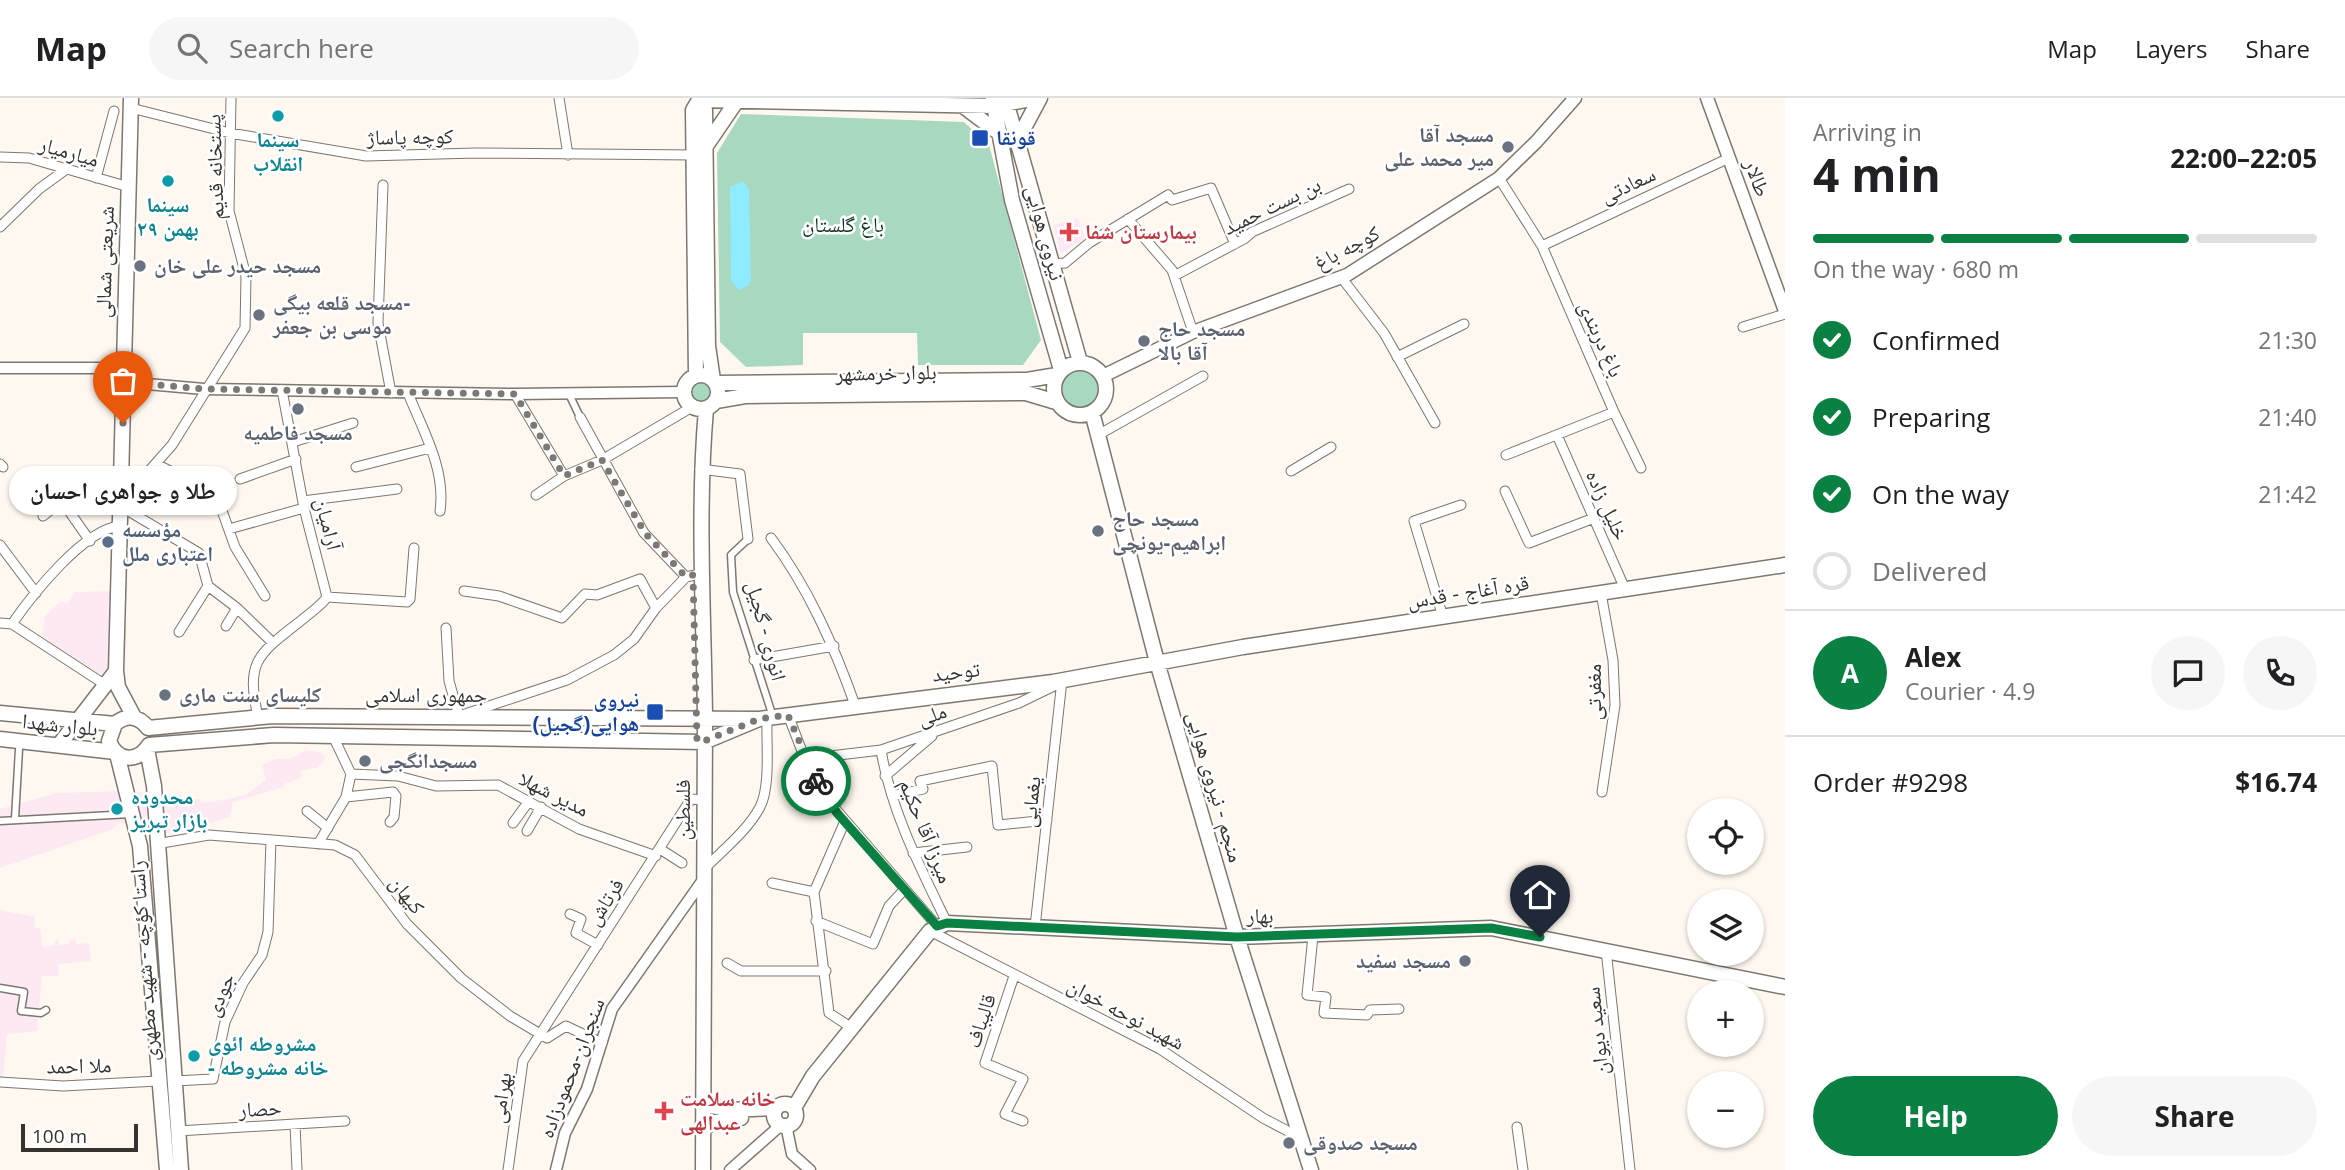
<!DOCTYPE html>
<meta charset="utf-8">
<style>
body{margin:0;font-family:"Open Sans","Noto Naskh Arabic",sans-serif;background:#f6f6f6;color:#202124;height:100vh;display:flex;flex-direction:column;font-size:26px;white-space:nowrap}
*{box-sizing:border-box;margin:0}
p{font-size:23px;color:#757577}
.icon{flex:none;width:38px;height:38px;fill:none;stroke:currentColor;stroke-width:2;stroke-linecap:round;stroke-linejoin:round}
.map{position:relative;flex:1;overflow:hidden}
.panel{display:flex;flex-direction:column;background:#fff;width:560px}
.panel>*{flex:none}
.buttons{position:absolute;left:1687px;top:700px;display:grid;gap:14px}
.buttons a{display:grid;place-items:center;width:77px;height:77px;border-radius:50%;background:#fff;box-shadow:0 2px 5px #0004;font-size:35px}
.scale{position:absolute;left:21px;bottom:18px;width:117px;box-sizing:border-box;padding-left:7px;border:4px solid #353330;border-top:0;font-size:19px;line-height:24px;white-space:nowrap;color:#353330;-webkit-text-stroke:5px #fff;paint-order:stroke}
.pin{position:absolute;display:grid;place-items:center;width:60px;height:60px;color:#fff;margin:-72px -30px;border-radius:50% 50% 50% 0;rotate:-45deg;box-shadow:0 0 7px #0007}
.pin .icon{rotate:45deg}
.courier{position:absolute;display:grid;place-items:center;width:70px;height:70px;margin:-35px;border:5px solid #0b8043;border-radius:50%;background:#fff;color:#222;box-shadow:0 2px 9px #0007}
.bubble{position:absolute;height:49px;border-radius:24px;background:#fff;box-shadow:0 2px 5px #0004;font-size:23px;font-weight:700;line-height:49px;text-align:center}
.head em{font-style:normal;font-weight:700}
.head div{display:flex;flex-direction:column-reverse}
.head{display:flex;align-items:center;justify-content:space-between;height:119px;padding:0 28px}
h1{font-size:46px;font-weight:700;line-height:52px}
.bar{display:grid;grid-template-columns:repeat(4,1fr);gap:10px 7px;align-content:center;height:84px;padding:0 28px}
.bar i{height:9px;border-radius:5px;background:#e0e0e0}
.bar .selected{background:#0b8043}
.bar p{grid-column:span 4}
.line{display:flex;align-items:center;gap:18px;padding:0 28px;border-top:2px solid #e0e0e0}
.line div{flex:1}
.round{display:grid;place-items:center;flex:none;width:74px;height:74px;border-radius:37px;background:#f6f6f6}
ol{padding:0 28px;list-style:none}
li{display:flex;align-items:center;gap:21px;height:77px}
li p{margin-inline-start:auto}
li .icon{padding:7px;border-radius:50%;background:#0b8043;color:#fff;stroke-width:4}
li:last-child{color:#757577}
li i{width:38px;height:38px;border:4px solid #e0e0e0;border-radius:50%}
.button{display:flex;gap:14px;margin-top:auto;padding:14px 28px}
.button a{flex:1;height:80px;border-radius:42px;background:#0b8043;color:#fff;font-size:28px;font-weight:700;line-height:80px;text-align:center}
.button a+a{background:#f6f6f6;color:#202124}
header{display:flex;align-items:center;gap:42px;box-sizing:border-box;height:98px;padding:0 35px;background:#fff;border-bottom:2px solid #e0e0e0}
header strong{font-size:33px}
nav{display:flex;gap:38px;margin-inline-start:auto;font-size:24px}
.search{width:490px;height:63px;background:#f6f6f6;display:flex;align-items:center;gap:18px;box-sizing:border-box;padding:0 24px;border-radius:38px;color:#757577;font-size:26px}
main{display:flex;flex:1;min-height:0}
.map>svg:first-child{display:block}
</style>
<header>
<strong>Map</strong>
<div class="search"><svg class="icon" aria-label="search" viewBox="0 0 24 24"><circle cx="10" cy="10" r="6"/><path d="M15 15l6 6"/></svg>Search here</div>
<nav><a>Map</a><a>Layers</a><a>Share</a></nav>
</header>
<main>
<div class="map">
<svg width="1785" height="1072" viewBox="0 0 1785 1072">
<rect width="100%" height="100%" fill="#fff8f0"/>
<!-- commercial -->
<path fill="#fce9f3" d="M114 493 111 567 100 576 42 538 45 518 61 503 67 506 75 494Z
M305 652 320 654 325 658 324 663 317 670 301 673V680L284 686V689L233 704 230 719 174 736 119 725 113 731 0 770V711L57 695 121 693 181 697V702L200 701 201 705 229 701 247 696 266 682 262 667 276 661H291Z
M0 812 35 819 34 829 40 830 43 850 55 847V842H58L59 847 69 846V842L76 841V846L89 845 91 863 59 866 58 878H42L37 933 7 936 3 981 0 982Z"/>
<!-- medical -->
<path fill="#fee8f7" d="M1078 120 1085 140 1061 155 1053 127Z"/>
<!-- green -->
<path fill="#a8d8bf" d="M741 16 964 24 989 47 1041 242 1023 267H918L917 235H803V267L746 269 720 244 717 55Z
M1058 292a21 21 0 1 1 42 0a21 21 0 1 1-42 0Z
M691 294a10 10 0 1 1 20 0a10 10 0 1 1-20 0Z"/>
<!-- water -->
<path fill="#8febff" d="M743 83 749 91 751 183 748 188 739 192 731 183 730 89Z"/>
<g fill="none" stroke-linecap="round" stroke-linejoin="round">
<defs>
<path id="pedestrian" d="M569 296 580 319
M748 441 731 457 733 494 773 619
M15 721 19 651
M0 723 131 716
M0 890 24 894 21 913 41 915 46 912"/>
<path id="minor" d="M559 0 568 57
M131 10 230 35 366 58 476 55 695 57
M0 59 29 60 129 89
M96 80 114 13
M1499 80 1542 148 1614 314 1506 357
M383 87 378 225 391 295
M1128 121 1172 172 1193 234
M0 129 39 91 65 72
M1542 148 1729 60
M1051 166 1065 165 1089 145 1168 97 1172 102 1211 90 1235 146
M1174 178 1244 141 1252 134 1349 91
M1341 179 1384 235 1435 325
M1743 229 1785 216
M1397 259 1464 226
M408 295C423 333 446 371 440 413
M515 296 564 378
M1614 314 1641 370
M580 319 644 435 686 479 700 476
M1098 337 1203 278
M1557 337 1625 491
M293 344 353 325
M0 366 3 369
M156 366 216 396 235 449 265 498
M356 369 430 350
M700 371 740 376 748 441
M1291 373 1331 349
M240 381 296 361
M1505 393 1529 445 1594 420
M120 394 134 390 172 347 245 230 246 178 229 113 231 0
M536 397 564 378 602 362 692 309
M303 403 397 391
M120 408 199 455 208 488 237 510 273 545
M43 418 62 403 90 443
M229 431 304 410
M771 440C809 491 834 548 855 607
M0 447 36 495
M464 493 499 498 562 520 585 496 597 497 640 481 656 510
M1601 495 1613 562 1615 607 1602 694
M327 499 407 504 410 501 414 450
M1443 519 1414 423 1461 407
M0 525 12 526 104 586
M12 526C32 497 84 431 120 428
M226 528 237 510
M446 530 449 583 459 618 567 582 614 557 634 541 656 510 686 479
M179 534 208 488
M754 562 834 548
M788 617 805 661 826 700 937 828
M258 619C245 561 259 556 303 521 311 514 321 508 327 499L304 410 282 292
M332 636 351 676 398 678 436 688 498 687 579 731 656 758
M881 652C891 713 920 769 947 825
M805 661 881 652 1019 605 1058 586
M885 678 932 638
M892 698 923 691 920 683 992 668 998 727 1047 722
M346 699 393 694 396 698 394 719 390 724
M307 713 328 730
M845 723 814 794 829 915 852 930
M513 725 529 703
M527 733 541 709
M156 746 209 737 335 747 355 757 407 826 461 880 510 918 547 940 566 928 602 945
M318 746 346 699 351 676
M660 751 682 765
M913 755 967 749
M705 770C723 752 748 732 760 709 771 688 766 644 767 620
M772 785 814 794
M570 816 581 821 576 835 598 847
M816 823 873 846 889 808 903 793
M1035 829 1062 582
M930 833 1160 951 1263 1020 1301 1040
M1313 838 1307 897 1326 899 1324 915 1367 917 1370 912 1399 911
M1606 852 1630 1072
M727 865 741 873H826
M1014 878 985 965 1023 981 1005 1016 1023 1023
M174 983 213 981 225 924 243 885 262 857 268 834 271 742
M0 984 63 988 158 983
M295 1026 297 1072
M1517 1029 1523 1072
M178 1033 345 1023
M508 1072 523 963 691 701 704 702"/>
<path id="tertiary" d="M0 270H108L147 286 204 291 515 296 683 294
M786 1027 792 1056 810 1072
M556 1072 565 1035 587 991 612 911 703 782
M730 1072 781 1027"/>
<path id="secondary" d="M1707 0 1785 213
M1103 278 1193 234 1347 177 1499 80 1536 44 1575 0"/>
<path id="primary" d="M131 0 116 573 118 589 134 619
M699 0 705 12 708 248 713 282
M1005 0 1080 264
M699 2 994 8 1036 0
M993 2 1012 102 1061 272
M963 8 999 35
M1017 43 1040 0
M706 48 736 4
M1054 291a26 26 0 1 1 52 0a26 26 0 1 1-52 0Z
M684 294a17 17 0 1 1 34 0a17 17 0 1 1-34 0Z
M696 277 693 12 699 2
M716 285 1027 282 1057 277
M716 303 745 298 1026 295 1056 304
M1092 314 1157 564 1237 839 1311 1072
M0 615 115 626
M759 621 704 644 274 637 149 647C138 665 117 664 109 643L115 626C127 616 139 618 148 630L273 618 759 621 1053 584 1243 549 1785 467
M0 641 115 654
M59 647 116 573
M147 651 154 688 181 1072
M117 656 140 748 167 1072
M703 1006 729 1012 776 1010
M774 1017a11 11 0 1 1 22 0a11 11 0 1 1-22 0Z
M794 1010 813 978 930 833 947 825 1237 839 1491 830 1785 889
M703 1031 713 1024 741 1020
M703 1072C703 922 705 772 705 622 704 518 697 415 706 311"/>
</defs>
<!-- pedestrian casing -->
<use href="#pedestrian" stroke="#7d776f" stroke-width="9"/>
<!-- minor casing -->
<use href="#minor" stroke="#7d776f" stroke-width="11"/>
<!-- tertiary casing -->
<use href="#tertiary" stroke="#7d776f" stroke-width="13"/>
<!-- secondary casing -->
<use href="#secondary" stroke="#7d776f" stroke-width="15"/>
<!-- primary casing -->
<use href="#primary" stroke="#7d776f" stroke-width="17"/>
<!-- pedestrian -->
<use href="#pedestrian" stroke="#fff" stroke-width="6"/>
<!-- minor -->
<use href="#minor" stroke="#fff" stroke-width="9"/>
<!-- tertiary -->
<use href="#tertiary" stroke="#fff" stroke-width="10"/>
<!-- secondary -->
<use href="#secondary" stroke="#fff" stroke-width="12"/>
<!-- primary -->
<use href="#primary" stroke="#fff" stroke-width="14"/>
</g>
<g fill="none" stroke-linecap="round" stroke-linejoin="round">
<!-- done -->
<path stroke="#7c7873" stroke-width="7" stroke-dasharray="0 12.6" d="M123 325 124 276 147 286 204 291 515 296 564 378 602 362 645 435 686 479 693 477 697 643H704L759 621 788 617 816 683"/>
<!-- route -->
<path stroke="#0b8043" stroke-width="9" d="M816 683 837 715 937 828 947 825 1237 839 1491 830 1540 839"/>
</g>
<!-- markers -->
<g fill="#0f9aa8" stroke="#fff" stroke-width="2.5">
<circle cx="278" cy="18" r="7"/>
<circle cx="168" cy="83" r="7"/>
<circle cx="117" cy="711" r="7"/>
<circle cx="194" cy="958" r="7"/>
</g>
<g fill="#1a4fb4" stroke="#fff" stroke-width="2.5">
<rect x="971" y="31" width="18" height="18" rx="3.5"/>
<rect x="646" y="605" width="18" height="18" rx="3.5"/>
</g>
<g fill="#6b7280" stroke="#fff" stroke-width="2.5">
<circle cx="1508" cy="49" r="7"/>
<circle cx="140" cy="168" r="7"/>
<circle cx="259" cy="217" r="7"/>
<circle cx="1144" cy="243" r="7"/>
<circle cx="298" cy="311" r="7"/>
<circle cx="1098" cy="433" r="7"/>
<circle cx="165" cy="597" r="7"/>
<circle cx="365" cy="663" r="7"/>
<circle cx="1465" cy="863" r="7"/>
<circle cx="1289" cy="1045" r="7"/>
</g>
<g fill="#e0444e" stroke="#fff" stroke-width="2.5">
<path d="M1065.5 123.5h7v7h7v7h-7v7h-7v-7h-7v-7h7z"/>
<path d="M660.5 1002.5h7v7h7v7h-7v7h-7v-7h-7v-7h7z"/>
</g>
<circle fill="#5c6f8a" stroke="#fff" stroke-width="2.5" cx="108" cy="444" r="7"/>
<g text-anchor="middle" stroke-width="5" stroke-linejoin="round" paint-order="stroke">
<!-- worship labels -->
<g font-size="21" font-weight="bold" fill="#5b616d" stroke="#fff" text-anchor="start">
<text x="1494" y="44" text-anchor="end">مسجد آقا<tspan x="1494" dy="24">میر محمد علی</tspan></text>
<text x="154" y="175">مسجد حیدر علی خان</text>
<text x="273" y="212">مسجد قلعه بیگی-<tspan x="273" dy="24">موسی بن جعفر</tspan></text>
<text x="1158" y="238">مسجد حاج<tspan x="1158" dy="24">آقا بالا</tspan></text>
<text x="298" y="342" text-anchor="middle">مسجد فاطمیه</text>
<text x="1112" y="428">مسجد حاج<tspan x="1112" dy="24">ابراهیم-یونچی</tspan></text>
<text x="179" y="604">کلیسای سنت ماری</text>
<text x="379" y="670">مسجدانگجی</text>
<text x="1451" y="870" text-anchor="end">مسجد سفید</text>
<text x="1303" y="1052">مسجد صدوقی</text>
</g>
<!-- street labels -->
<g font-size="21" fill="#353330" stroke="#fff">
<text transform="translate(410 39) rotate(-1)" y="7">کوچه پاساژ</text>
<text transform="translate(69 54) rotate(16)" y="7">میارمیار</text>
<text transform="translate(215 69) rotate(-92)" y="7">پستخانه قدیم</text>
<text transform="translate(1757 80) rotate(70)" y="7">طالار</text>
<text transform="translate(1628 87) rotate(-25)" y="7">سعادتی</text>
<text transform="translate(1272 108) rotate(-26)" y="7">بن بست حمید</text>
<text transform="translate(1045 135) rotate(75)" y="7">نیروی هوایی</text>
<text transform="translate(1347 150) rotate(-28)" y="7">کوچه باغ</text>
<text transform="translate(105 164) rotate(-88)" y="7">شریعتی شمالی</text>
<text transform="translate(1601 241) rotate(66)" y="7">باغ دربندی</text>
<text transform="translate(886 275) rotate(-1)" y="7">بلوار خرمشهر</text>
<text transform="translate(1607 407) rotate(66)" y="7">خلیل زاده</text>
<text transform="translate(328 426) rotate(76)" y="7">آرامیان</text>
<text transform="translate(1468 494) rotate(-9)" y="7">قره آغاج - قدس</text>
<text transform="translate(766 533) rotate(75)" y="7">انوری - گجیل</text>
<text transform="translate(956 574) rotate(-7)" y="7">توحید</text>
<text transform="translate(1594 594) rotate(-90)" y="7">مغفرتی</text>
<text x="426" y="604">جمهوری اسلامی</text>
<text transform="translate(932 617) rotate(-19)" y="7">ملی</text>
<text transform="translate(60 627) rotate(6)" y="7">بلوار شهدا</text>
<text transform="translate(1215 689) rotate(74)" y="7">منجم - نیروی هوایی</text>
<text transform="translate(554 696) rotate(27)" y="7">مدیر شهلا</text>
<text transform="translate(1031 704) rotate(-84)" y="7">یغمایی</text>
<text transform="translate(683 712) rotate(-90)" y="7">فلسطین</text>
<text transform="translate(926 733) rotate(68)" y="7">میرزا آقا حکیم</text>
<text transform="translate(407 797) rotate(52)" y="7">کیهان</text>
<text transform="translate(605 804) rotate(-57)" y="7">فرتاش</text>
<text x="1260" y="825">بهار</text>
<text transform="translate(144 863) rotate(-94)" y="7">راستا کؤچه - شهید مطهری</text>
<text transform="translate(220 897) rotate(-66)" y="7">جودی</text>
<text transform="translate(1126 916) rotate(28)" y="7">شهید نوحه خوان</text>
<text transform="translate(981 923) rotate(-72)" y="7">قالیباف</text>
<text transform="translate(1597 933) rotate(-96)" y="7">سعید دیوان</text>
<text transform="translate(79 968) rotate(-1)" y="7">ملا احمد</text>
<text transform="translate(572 970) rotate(-69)" y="7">سنجران-محمودزاده</text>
<text transform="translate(501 1000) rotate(-82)" y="7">بهرامی</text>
<text transform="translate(260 1011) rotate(-3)" y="7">حصار</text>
</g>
<!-- transit labels -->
<g font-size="21" font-weight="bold" fill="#164399" stroke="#fff" text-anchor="start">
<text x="996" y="47">قونقا</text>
<text x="639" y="609" text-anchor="end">نیروی<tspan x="639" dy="24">هوایی(گجیل)</tspan></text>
</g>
<!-- culture labels -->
<g font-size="21" font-weight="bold" fill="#0d838f" stroke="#fff">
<text x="278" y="49">سینما<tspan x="278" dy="24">انقلاب</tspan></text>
<text x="168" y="114">سینما<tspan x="168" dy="24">۲۹ بهمن</tspan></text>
<text x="131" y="706" text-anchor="start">محدوده<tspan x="131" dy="24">بازار تبریز</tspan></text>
<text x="208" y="953" text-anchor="start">مشروطه ائوی<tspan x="208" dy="24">- خانه مشروطه</tspan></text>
</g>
<!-- park labels -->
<g font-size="21" fill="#123425" stroke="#fff">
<text x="843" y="134">باغ گلستان</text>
</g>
<!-- health labels -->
<g font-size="21" font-weight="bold" fill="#be3a42" stroke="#fff" text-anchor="start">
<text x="1085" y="141">بیمارستان شفا</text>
<text x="680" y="1008">خانه سلامت<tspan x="680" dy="24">عبدالهی</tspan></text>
</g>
<!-- service labels -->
<g font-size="21" font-weight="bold" fill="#4e5e75" stroke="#fff" text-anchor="start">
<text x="122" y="439">مؤسسه<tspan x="122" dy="24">اعتباری ملل</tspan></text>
</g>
</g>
</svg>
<div class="buttons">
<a><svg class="icon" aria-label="locate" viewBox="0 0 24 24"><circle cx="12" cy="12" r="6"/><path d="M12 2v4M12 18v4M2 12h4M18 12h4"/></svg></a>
<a><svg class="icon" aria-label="layers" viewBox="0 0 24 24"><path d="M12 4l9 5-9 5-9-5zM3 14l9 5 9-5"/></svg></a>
<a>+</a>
<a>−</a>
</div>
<div class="scale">100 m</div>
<div class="pin" style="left:123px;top:325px;background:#ea580c"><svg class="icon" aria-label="bag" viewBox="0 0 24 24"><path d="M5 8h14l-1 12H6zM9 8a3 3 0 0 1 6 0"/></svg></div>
<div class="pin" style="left:1540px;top:839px;background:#1f2937"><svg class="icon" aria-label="home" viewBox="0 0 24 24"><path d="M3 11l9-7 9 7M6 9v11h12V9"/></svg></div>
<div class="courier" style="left:816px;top:683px"><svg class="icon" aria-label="bike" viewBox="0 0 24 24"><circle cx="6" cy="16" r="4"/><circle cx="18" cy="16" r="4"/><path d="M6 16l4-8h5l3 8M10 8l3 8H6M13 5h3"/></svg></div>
<div class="bubble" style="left:9px;top:368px;width:228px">طلا و جواهری احسان</div>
</div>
<section class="panel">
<div class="head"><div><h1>4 min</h1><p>Arriving in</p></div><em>22:00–22:05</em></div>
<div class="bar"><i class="selected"></i><i class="selected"></i><i class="selected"></i><i></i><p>On the way · 680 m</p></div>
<ol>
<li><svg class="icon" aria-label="check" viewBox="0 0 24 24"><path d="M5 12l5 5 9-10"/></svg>Confirmed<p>21:30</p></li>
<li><svg class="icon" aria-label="check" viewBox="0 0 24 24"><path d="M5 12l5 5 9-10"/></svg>Preparing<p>21:40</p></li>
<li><svg class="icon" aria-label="check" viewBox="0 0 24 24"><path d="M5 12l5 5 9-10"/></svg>On the way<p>21:42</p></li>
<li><i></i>Delivered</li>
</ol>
<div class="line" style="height:126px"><b class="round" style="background:#0b8043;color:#fff">A</b><div><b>Alex</b><p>Courier · 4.9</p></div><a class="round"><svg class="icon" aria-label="chat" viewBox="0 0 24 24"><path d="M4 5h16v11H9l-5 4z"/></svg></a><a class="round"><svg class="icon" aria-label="phone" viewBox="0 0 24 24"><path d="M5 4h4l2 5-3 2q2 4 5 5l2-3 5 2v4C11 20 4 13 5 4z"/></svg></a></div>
<div class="line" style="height:91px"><div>Order #9298</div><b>$16.74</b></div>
<div class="button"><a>Help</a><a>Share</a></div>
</section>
</main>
